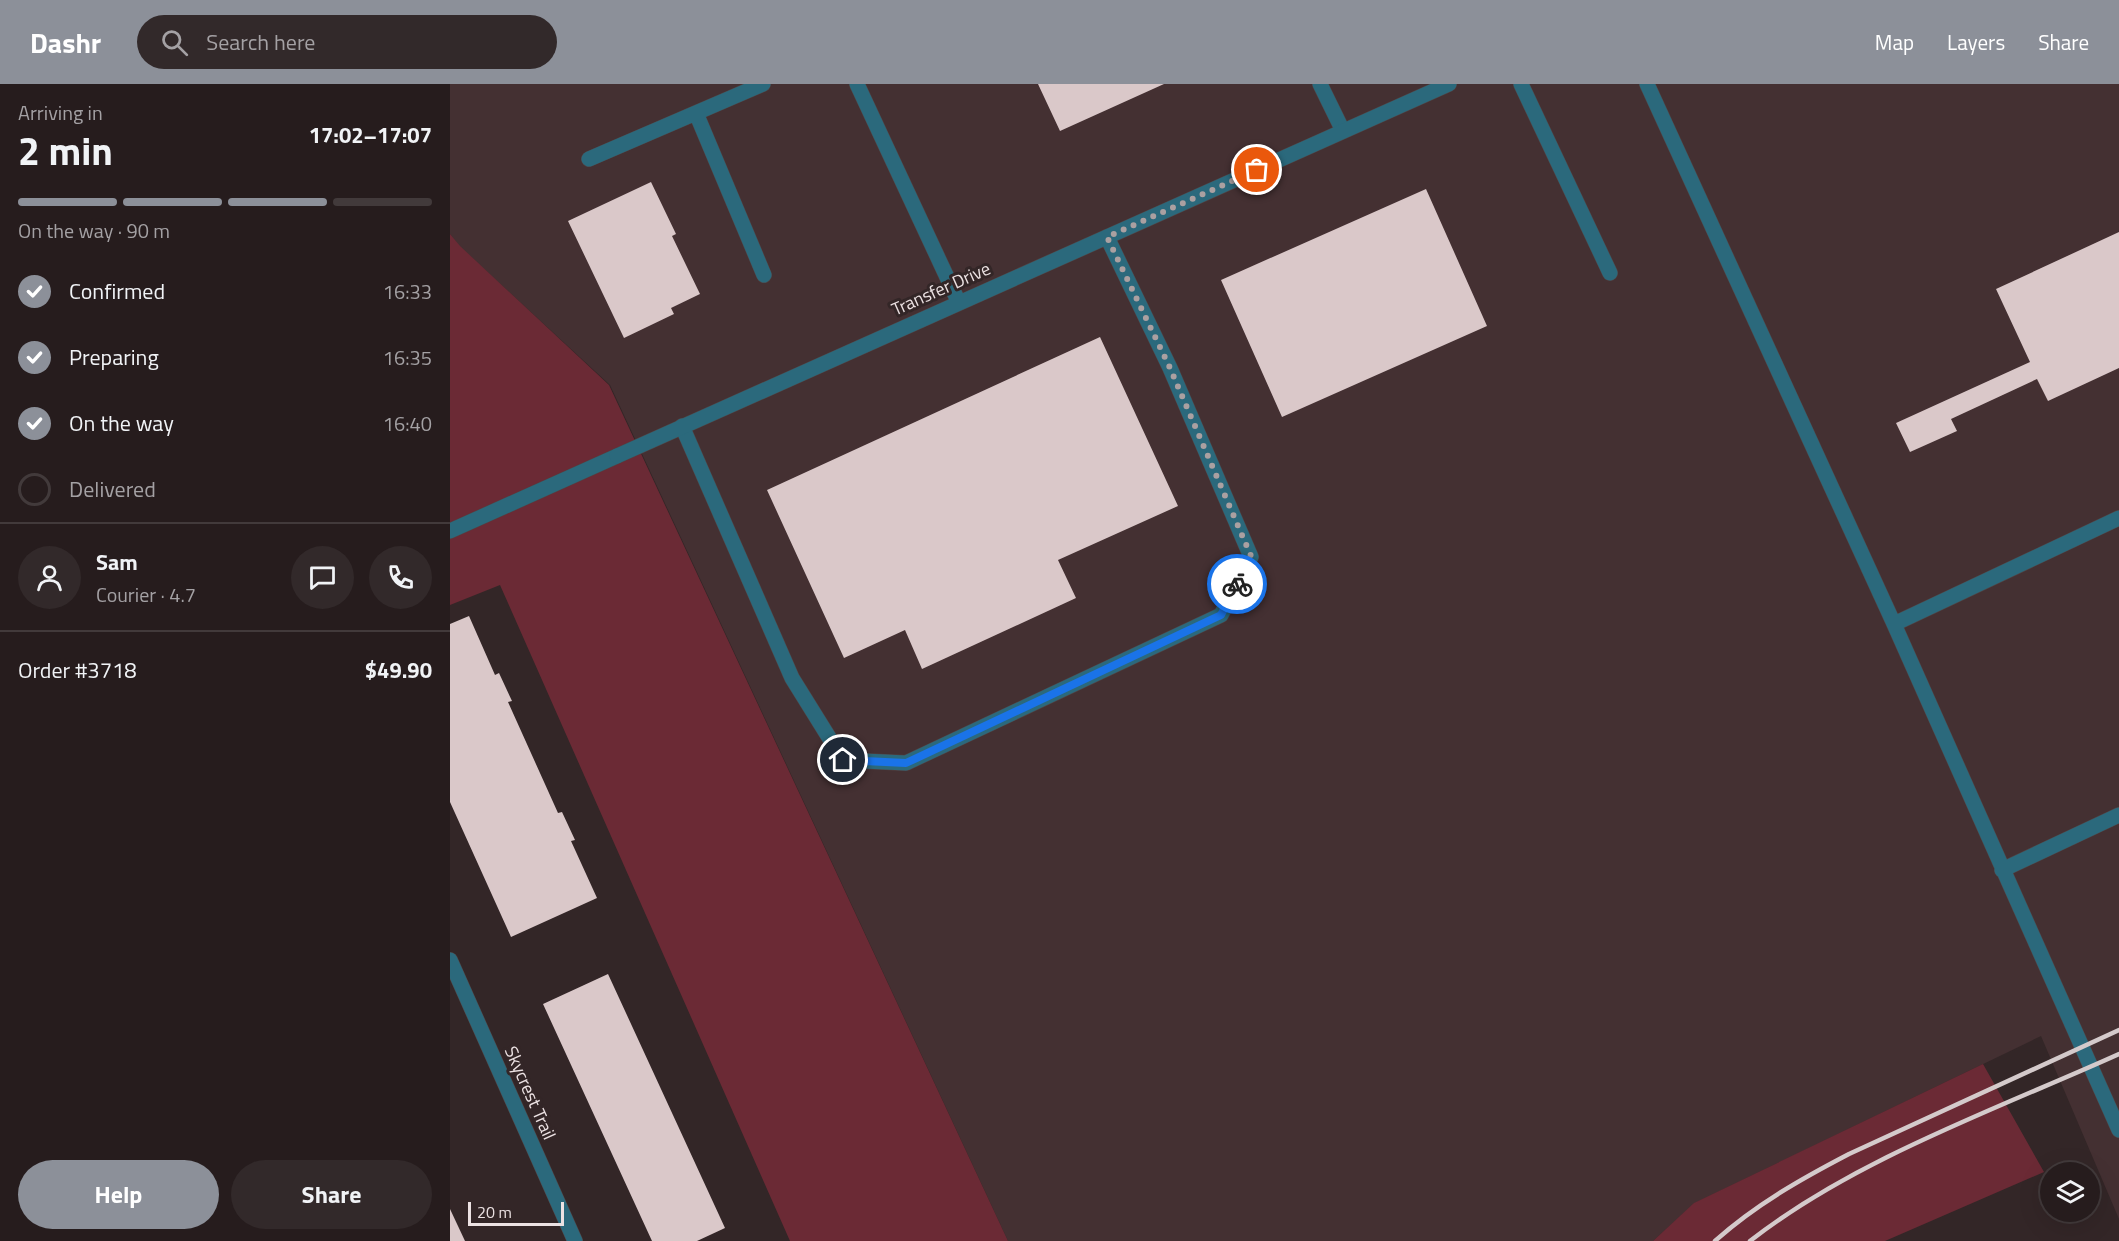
<!DOCTYPE html>
<meta charset="utf-8">
<style>
body{margin:0;font-family:"Titillium Web",sans-serif;background:#32292a;color:#f1f3f6;height:100vh;display:flex;flex-direction:column;font-size:22px;white-space:nowrap}
*{box-sizing:border-box;margin:0}
p{font-size:20px;color:#a4a1a4}
.icon{flex:none;width:33px;height:33px;fill:none;stroke:currentColor;stroke-width:2;stroke-linecap:round;stroke-linejoin:round}
.map{position:relative;flex:1;overflow:hidden}
.panel{display:flex;flex-direction:column;background:#261c1d;width:450px}
.panel>*{flex:none}
.buttons{position:absolute;left:1590px;top:1078px;display:grid;gap:12px}
.buttons a{display:grid;place-items:center;width:60px;height:60px;border-radius:50%;background:#261c1d;box-shadow:0 6px 24px #0002,0 0 0 2px #423a3b;font-size:30px}
.scale{position:absolute;left:18px;bottom:15px;width:96px;box-sizing:border-box;padding-left:6px;border:3px solid #ece2e3;border-top:0;font-size:16px;line-height:21px;white-space:nowrap;color:#ece2e3;-webkit-text-stroke:4px #332627;paint-order:stroke}
.pin{position:absolute;display:grid;place-items:center;width:51px;height:51px;color:#fff;margin:-26px;border:3px solid #fff;border-radius:50%;box-shadow:0 2px 6px #0007}
.courier{position:absolute;display:grid;place-items:center;width:60px;height:60px;margin:-30px;border:4px solid #1a73e8;border-radius:50%;background:#fff;color:#222;box-shadow:0 2px 8px #0007}
.summary em{font-style:normal;font-weight:700}
.summary div{display:flex;flex-direction:column-reverse}
.summary{display:flex;align-items:center;justify-content:space-between;height:102px;padding:0 18px}
h1{font-size:39px;font-weight:700;line-height:45px}
.bar{display:grid;grid-template-columns:repeat(4,1fr);gap:9px 6px;align-content:center;height:72px;padding:0 18px}
.bar i{height:8px;border-radius:4px;background:#423a3b}
.bar .on{background:#8c9099}
.bar p{grid-column:span 4}
.line{display:flex;align-items:center;gap:15px;padding:0 18px;border-top:2px solid #423a3b}
.line div{flex:1}
.round{display:grid;place-items:center;flex:none;width:63px;height:63px;border-radius:32px;background:#32292a}
ol{padding:0 18px;list-style:none}
li{display:flex;align-items:center;gap:18px;height:66px}
li p{margin-inline-start:auto}
li .icon{padding:6px;border-radius:50%;background:#8c9099;color:#fff;stroke-width:4}
li:last-child{color:#a4a1a4}
li i{width:33px;height:33px;border:3px solid #423a3b;border-radius:50%}
.primary-button{display:flex;gap:12px;margin-top:auto;padding:12px 18px}
.primary-button a{flex:1;height:69px;border-radius:36px;background:#8c9099;color:#fff;font-size:24px;font-weight:700;line-height:69px;text-align:center}
.primary-button a+a{background:#32292a;color:#f1f3f6}
header{display:flex;align-items:center;gap:36px;box-sizing:border-box;height:84px;padding:0 30px;background:#8c9099;color:#fff}
header strong{font-size:28px}
nav{display:flex;gap:33px;margin-inline-start:auto;font-size:21px}
.search{width:420px;height:54px;background:#32292a;display:flex;align-items:center;gap:15px;box-sizing:border-box;padding:0 21px;border-radius:33px;color:#a4a1a4;font-size:22px}
main{display:flex;flex:1;min-height:0}
.map>svg:first-child{display:block}
</style>
<header>
<strong>Dashr</strong>
<div class="search"><svg class="icon" aria-label="search" viewBox="0 0 24 24"><circle cx="10" cy="10" r="6"/><path d="M15 15l6 6"/></svg>Search here</div>
<nav><a>Map</a><a>Layers</a><a>Share</a></nav>
</header>
<main>
<section class="panel">
<div class="summary"><div><h1>2 min</h1><p>Arriving in</p></div><em>17:02–17:07</em></div>
<div class="bar"><i class="on"></i><i class="on"></i><i class="on"></i><i></i><p>On the way · 90 m</p></div>
<ol>
<li><svg class="icon" aria-label="check" viewBox="0 0 24 24"><path d="M5 12l5 5 9-10"/></svg>Confirmed<p>16:33</p></li>
<li><svg class="icon" aria-label="check" viewBox="0 0 24 24"><path d="M5 12l5 5 9-10"/></svg>Preparing<p>16:35</p></li>
<li><svg class="icon" aria-label="check" viewBox="0 0 24 24"><path d="M5 12l5 5 9-10"/></svg>On the way<p>16:40</p></li>
<li><i></i>Delivered</li>
</ol>
<div class="line" style="height:108px"><a class="round"><svg class="icon" aria-label="person" viewBox="0 0 24 24"><circle cx="12" cy="8" r="4"/><path d="M4 21q1-7 8-7t8 7"/></svg></a><div><b>Sam</b><p>Courier · 4.7</p></div><a class="round"><svg class="icon" aria-label="chat" viewBox="0 0 24 24"><path d="M4 5h16v11H9l-5 4z"/></svg></a><a class="round"><svg class="icon" aria-label="phone" viewBox="0 0 24 24"><path d="M5 4h4l2 5-3 2q2 4 5 5l2-3 5 2v4C11 20 4 13 5 4z"/></svg></a></div>
<div class="line" style="height:78px"><div>Order #3718</div><b>$49.90</b></div>
<div class="primary-button"><a>Help</a><a>Share</a></div>
</section>
<div class="map">
<svg width="1669" height="1157" viewBox="0 0 1669 1157">
<rect width="100%" height="100%" fill="#332627"/>
<!-- built -->
<path fill="#443032" d="M0 0H1669V1135L1591 952 1245 1119 1203 1157H558L160 301 9 162 0 150Z"/>
<!-- green -->
<path fill="#6b2a35" d="M0 150 10 162 159 301 558 1157H340L50 501 0 521Z
M1533 980 1594 1088 1435 1157H1203L1244 1119Z"/>
<!-- building -->
<path fill="#dac8c9" d="M588 0H714L610 47Z
M201 98 226 150 222 152 250 210 221 224 224 230 174 254 118 137Z
M976 105 1037 242 832 333 771 196Z
M1669 148V284L1598 317 1587 295 1501 335 1507 347 1460 368 1446 339 1580 278 1546 205Z
M650 253 728 422 608 476 626 514 472 585 455 546 394 574 317 406Z
M19 532 45 591 49 589 62 617 58 618 108 729 112 728 125 756 121 757 147 814 61 853 0 718V540Z
M158 890 275 1144 247 1157H202L93 920Z
M0 1125 15 1157H0Z"/>
<g fill="none" stroke-linecap="round" stroke-linejoin="round">
<defs>
<path id="service" d="M870 0 893 47
M1071 0 1160 189
M1197 0 1444 540 1669 1046
M246 29 314 191
M139 75 313 0
M232 342 342 594 393 676 456 679 771 531 801 473 720 284 657 153
M0 447 167 372
M1444 540 1669 434
M1552 786 1669 731"/>
<path id="minor" d="M407 0 509 219
M167 372 999 0
M0 876 125 1157"/>
</defs>
<!-- service casing -->
<use href="#service" stroke="#514445" stroke-width="16"/>
<!-- minor casing -->
<use href="#minor" stroke="#514445" stroke-width="16"/>
<!-- service -->
<use href="#service" stroke="#2b697c" stroke-width="15"/>
<!-- minor -->
<use href="#minor" stroke="#2b697c" stroke-width="15"/>
<!-- rail -->
<path stroke="#d4cacb" stroke-width="4.5" d="M1265 1157C1305 1121 1351 1095 1399 1070L1669 946
M1300 1157C1405 1075 1547 1025 1669 970"/>
</g>
<g fill="none" stroke-linecap="round" stroke-linejoin="round">
<!-- done -->
<path stroke="#aba0a1" stroke-width="6" stroke-dasharray="0 10.8" d="M787 500 801 472 720 284 657 153 807 86"/>
<!-- route -->
<path stroke="#1a73e8" stroke-width="8" d="M393 676 456 679 771 531 787 500"/>
</g>
<g text-anchor="middle" stroke-width="6" stroke-linejoin="round" paint-order="stroke">
<!-- street labels -->
<g font-size="18" fill="#ece2e3" stroke="#332627">
<text transform="translate(491 205) rotate(-24)" y="6">Transfer Drive</text>
<text transform="translate(80 1009) rotate(66)" y="6">Skycrest Trail</text>
</g>
</g>
</svg>
<div class="buttons">
<a><svg class="icon" aria-label="layers" viewBox="0 0 24 24"><path d="M12 4l9 5-9 5-9-5zM3 14l9 5 9-5"/></svg></a>
</div>
<div class="scale">20 m</div>
<div class="pin" style="left:807px;top:86px;background:#ea580c"><svg class="icon" aria-label="bag" viewBox="0 0 24 24"><path d="M5 8h14l-1 12H6zM9 8a3 3 0 0 1 6 0"/></svg></div>
<div class="pin" style="left:393px;top:676px;background:#1f2937"><svg class="icon" aria-label="home" viewBox="0 0 24 24"><path d="M3 11l9-7 9 7M6 9v11h12V9"/></svg></div>
<div class="courier" style="left:787px;top:500px"><svg class="icon" aria-label="bike" viewBox="0 0 24 24"><circle cx="6" cy="16" r="4"/><circle cx="18" cy="16" r="4"/><path d="M6 16l4-8h5l3 8M10 8l3 8H6M13 5h3"/></svg></div>
</div>
</main>
